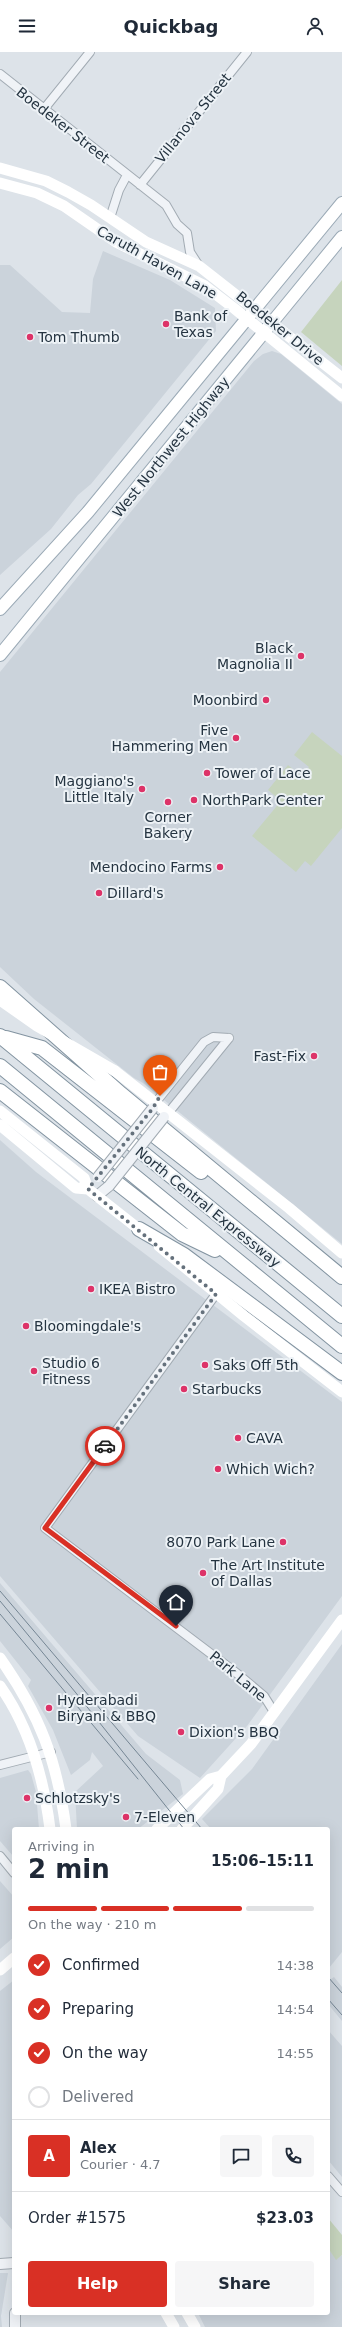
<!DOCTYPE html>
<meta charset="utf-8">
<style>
body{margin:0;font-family:"DejaVu Sans",sans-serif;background:#f6f6f7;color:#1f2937;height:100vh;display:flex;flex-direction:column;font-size:15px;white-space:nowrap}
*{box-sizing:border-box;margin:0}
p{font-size:13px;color:#747a83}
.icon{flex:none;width:22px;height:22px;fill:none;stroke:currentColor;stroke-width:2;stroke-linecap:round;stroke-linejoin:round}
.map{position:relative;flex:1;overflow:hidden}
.sheet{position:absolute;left:12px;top:1775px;width:318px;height:488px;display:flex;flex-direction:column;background:#fff;border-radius:4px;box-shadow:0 4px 16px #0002}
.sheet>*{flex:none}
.pin{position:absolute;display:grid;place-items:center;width:34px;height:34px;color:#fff;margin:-41px -17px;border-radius:50% 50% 50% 0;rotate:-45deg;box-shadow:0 0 4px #0007}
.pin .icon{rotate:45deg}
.courier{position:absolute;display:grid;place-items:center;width:40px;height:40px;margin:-20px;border:3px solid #d93025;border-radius:50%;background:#fff;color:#222;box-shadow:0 1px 5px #0007}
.headline em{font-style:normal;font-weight:600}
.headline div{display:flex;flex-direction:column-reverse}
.headline{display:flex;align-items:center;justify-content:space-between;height:68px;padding:0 16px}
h1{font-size:26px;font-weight:600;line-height:30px}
.bar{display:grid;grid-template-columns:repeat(4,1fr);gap:6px 4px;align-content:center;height:48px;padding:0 16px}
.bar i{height:5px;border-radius:3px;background:#e0e1e3}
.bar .selected{background:#d93025}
.bar p{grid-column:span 4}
.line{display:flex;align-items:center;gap:10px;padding:0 16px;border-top:1px solid #e0e1e3}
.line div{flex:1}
.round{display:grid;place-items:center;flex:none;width:42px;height:42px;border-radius:4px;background:#f6f6f7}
ol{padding:0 16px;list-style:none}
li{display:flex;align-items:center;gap:12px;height:44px}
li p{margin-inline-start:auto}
li .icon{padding:4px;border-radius:50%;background:#d93025;color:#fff;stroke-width:4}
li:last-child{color:#747a83}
li i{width:22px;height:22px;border:2px solid #e0e1e3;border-radius:50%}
.button{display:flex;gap:8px;margin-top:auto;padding:8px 16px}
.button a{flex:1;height:46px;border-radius:4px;background:#d93025;color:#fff;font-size:16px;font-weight:600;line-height:46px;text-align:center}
.button a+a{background:#f6f6f7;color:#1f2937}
header{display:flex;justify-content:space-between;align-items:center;height:52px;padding:0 16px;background:#fff;font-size:18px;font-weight:600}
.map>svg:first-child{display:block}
</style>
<header><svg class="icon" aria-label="menu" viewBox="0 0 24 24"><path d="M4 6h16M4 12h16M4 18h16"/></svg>Quickbag<svg class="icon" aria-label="person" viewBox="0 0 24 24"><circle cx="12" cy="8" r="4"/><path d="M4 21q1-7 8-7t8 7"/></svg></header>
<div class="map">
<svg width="342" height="2275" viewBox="0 0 342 2275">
<rect width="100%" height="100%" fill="#dde3e9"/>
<!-- built -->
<path fill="#cbd3db" d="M103 199 170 228 215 256 216 279 91 432 78 443 51 477 0 523V213H10L62 260 90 261 93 227Z
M272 299 281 302 342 352V1192L143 1031 134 1026 34 947 0 915V620L254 309 263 302Z
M0 1088 36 1120 342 1350V1544L247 1674 200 1726 138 1684 0 1524Z
M0 1531 146 1702 180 1728 183 1742 138 1777H77L75 1740 103 1714 92 1700 90 1708 71 1723 53 1678 28 1634 31 1628 0 1589Z
M342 1592V1900L329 1916 328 1777H211L202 1767 252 1717Z
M28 1718 31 1722 36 1740 39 1777H14L13 1804 0 1789V1726Z
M0 1829 14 1845V1885L0 1897Z
M334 1925 342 1935V1969L328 1952V1929Z
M14 1928V2180L0 2164V1939Z
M328 1978 342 1994V2125L328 2108Z
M328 2196 336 2207 342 2203V2275H205L198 2261H328Z
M0 2221H8L1 2264 2 2275H0Z"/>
<!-- green -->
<path fill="#c6d4bd" d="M342 228V314L301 280Z
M312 680 342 704V776L311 814 305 809 296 820 252 784 281 749 268 738 288 713 301 724 309 715 294 703Z
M328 2166 342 2183V2203L336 2208 328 2196Z"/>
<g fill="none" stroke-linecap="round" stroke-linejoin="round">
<defs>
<path id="minor" d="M0 22 166 153 177 172 187 181 190 200 199 214
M44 57 90 0
M140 133 247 0
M110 166 119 138 127 123
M156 1050 204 990 213 985 229 986
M169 1060 229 986
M216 1242 45 1476 239 1623 264 1644 274 1660
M0 1713 51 1700
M0 1804 14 1821
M328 2124 342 2140"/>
<path id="tertiary" d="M97 1144 109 1134
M0 2212 14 2211
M15 2261V2275"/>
<path id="primary" d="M0 557 88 460 342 151
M0 603 342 185"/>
<path id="motorway" d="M0 935 121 1042 342 1225
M0 984 342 1264
M6 986 42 996 201 1120
M0 1014 342 1294
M0 1039 182 1182 215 1198
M139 1177 184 1203 342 1321"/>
</defs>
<!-- minor casing -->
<use href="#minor" stroke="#a2abb3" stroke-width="10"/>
<!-- tertiary casing -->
<use href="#tertiary" stroke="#a2abb3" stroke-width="12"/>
<!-- primary casing -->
<use href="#primary" stroke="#9baab6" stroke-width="14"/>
<!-- motorway casing -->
<use href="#motorway" stroke="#8394a1" stroke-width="16"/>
<!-- minor -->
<use href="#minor" stroke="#f0f3f7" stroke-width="8"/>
<!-- tertiary -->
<use href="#tertiary" stroke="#f0f3f7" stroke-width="10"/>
<!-- secondary -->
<path stroke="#fff" stroke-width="11" d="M0 116 46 129 68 140 91 153 146 190 199 214 342 326
M0 131 37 141 64 154 116 190 205 234 235 257 342 344
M115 1019 289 1156 342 1201
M0 1059 84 1126 88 1137 145 1182
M0 1073 76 1136 88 1137
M159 1194 244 1264 342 1340
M0 1606C40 1663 57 1708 66 1777
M0 1634C29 1675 44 1728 50 1777
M157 1777 210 1727 221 1724 251 1692 342 1568
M182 1777 218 1737 221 1724
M0 1918 14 1906
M166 2261 174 2275
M187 2261 195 2275"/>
<!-- primary -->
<use href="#primary" stroke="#fff" stroke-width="12"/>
<!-- motorway -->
<use href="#motorway" stroke="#fff" stroke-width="14"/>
<!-- tram -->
<path stroke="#758694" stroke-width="1" d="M0 1539 202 1777
M0 1549 76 1641 184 1777
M0 1562 138 1727
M328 1925 342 1941
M328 1947 342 1963"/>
<defs>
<path id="tertiary-bridge" d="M98 1125 153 1056
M109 1134 164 1065"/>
</defs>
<!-- tertiary-bridge casing -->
<use href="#tertiary-bridge" stroke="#a2abb3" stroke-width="12" stroke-linecap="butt"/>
<!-- tertiary-bridge -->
<use href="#tertiary-bridge" stroke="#f0f3f7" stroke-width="10"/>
<!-- secondary-bridge -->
<path stroke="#fff" stroke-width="11" d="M0 948 37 974 115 1019"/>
</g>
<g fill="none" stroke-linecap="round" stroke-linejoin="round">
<!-- done -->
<path stroke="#65717c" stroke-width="4" stroke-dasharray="0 7.2" d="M105 1394 216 1242 88 1137 153 1056 160 1044"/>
<!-- route -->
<path stroke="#d93025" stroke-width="5" d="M105 1394 45 1476 176 1574"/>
</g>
<!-- markers -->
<g fill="#dd3368" stroke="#edf2f6" stroke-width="1.5">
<circle cx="166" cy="272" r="4"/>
<circle cx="30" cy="285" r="4"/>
<circle cx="301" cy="604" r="4"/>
<circle cx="266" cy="648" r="4"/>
<circle cx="236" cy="686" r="4"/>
<circle cx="207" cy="721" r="4"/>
<circle cx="142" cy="737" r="4"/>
<circle cx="194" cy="748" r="4"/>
<circle cx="168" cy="750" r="4"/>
<circle cx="220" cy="815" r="4"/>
<circle cx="99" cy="841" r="4"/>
<circle cx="314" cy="1004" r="4"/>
<circle cx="91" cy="1237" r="4"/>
<circle cx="26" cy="1274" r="4"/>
<circle cx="205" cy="1313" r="4"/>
<circle cx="34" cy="1319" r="4"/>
<circle cx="184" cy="1337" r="4"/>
<circle cx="238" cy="1386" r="4"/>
<circle cx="218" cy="1417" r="4"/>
<circle cx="283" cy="1490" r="4"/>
<circle cx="203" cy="1521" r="4"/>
<circle cx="49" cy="1656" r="4"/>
<circle cx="181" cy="1680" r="4"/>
<circle cx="27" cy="1746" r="4"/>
<circle cx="126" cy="1765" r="4"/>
</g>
<g text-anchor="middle" stroke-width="4" stroke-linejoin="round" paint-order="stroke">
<!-- street labels -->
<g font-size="14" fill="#253441" stroke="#edf2f6">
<text transform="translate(193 66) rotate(-51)" y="5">Villanova Street</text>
<text transform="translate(63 73) rotate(38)" y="5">Boedeker Street</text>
<text transform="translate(157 210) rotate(29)" y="5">Caruth Haven Lane</text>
<text transform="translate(280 276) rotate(39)" y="5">Boedeker Drive</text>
<text transform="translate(171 395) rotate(-51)" y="5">West Northwest Highway</text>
<text transform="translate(208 1155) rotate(39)" y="5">North Central Expressway</text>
<text transform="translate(238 1624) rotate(40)" y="5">Park Lane</text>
</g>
<!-- poi labels -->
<g font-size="14" fill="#253441" stroke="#edf2f6" text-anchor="start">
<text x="174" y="269">Bank of<tspan x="174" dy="16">Texas</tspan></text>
<text x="38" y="290">Tom Thumb</text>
<text x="293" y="601" text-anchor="end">Black<tspan x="293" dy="16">Magnolia II</tspan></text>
<text x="258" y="653" text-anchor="end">Moonbird</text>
<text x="228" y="683" text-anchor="end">Five<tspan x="228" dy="16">Hammering Men</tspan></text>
<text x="215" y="726">Tower of Lace</text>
<text x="134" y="734" text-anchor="end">Maggiano's<tspan x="134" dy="16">Little Italy</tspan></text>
<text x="202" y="753">NorthPark Center</text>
<text x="168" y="770" text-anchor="middle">Corner<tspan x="168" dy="16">Bakery</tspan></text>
<text x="212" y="820" text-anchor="end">Mendocino Farms</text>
<text x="107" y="846">Dillard's</text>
<text x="306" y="1009" text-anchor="end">Fast-Fix</text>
<text x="99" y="1242">IKEA Bistro</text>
<text x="34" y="1279">Bloomingdale's</text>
<text x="42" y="1316">Studio 6<tspan x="42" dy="16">Fitness</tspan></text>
<text x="213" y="1318">Saks Off 5th</text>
<text x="192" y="1342">Starbucks</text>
<text x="246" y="1391">CAVA</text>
<text x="226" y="1422">Which Wich?</text>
<text x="275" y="1495" text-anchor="end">8070 Park Lane</text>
<text x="211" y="1518">The Art Institute<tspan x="211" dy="16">of Dallas</tspan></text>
<text x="57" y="1653">Hyderabadi<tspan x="57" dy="16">Biryani &amp; BBQ</tspan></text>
<text x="189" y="1685">Dixion's BBQ</text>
<text x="35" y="1751">Schlotzsky's</text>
<text x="134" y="1770">7-Eleven</text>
</g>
</g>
</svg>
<div class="pin" style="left:160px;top:1044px;background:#ea580c"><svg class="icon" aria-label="bag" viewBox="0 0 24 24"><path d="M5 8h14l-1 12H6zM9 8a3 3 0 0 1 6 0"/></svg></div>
<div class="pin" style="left:176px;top:1574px;background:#1f2937"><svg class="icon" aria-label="home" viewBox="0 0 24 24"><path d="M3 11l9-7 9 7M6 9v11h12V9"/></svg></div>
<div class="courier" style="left:105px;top:1394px"><svg class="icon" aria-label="car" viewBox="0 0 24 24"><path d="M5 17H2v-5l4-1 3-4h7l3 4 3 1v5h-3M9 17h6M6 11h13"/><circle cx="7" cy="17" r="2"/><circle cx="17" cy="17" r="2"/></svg></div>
<section class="sheet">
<div class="headline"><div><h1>2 min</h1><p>Arriving in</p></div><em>15:06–15:11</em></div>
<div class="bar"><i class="selected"></i><i class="selected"></i><i class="selected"></i><i></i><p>On the way · 210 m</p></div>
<ol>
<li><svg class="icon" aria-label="check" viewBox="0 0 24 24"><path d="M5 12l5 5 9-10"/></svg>Confirmed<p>14:38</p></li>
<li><svg class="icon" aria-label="check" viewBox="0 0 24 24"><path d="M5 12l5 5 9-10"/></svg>Preparing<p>14:54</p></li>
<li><svg class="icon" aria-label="check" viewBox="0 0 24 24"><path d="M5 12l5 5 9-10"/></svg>On the way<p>14:55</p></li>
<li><i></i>Delivered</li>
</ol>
<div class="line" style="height:72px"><b class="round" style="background:#d93025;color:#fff">A</b><div><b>Alex</b><p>Courier · 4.7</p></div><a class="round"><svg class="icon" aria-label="chat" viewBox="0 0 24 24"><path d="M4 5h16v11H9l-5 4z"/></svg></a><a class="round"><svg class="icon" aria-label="phone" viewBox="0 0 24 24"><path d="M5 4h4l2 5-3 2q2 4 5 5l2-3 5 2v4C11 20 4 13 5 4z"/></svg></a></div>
<div class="line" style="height:52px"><div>Order #1575</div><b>$23.03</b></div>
<div class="button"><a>Help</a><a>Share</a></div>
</section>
</div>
